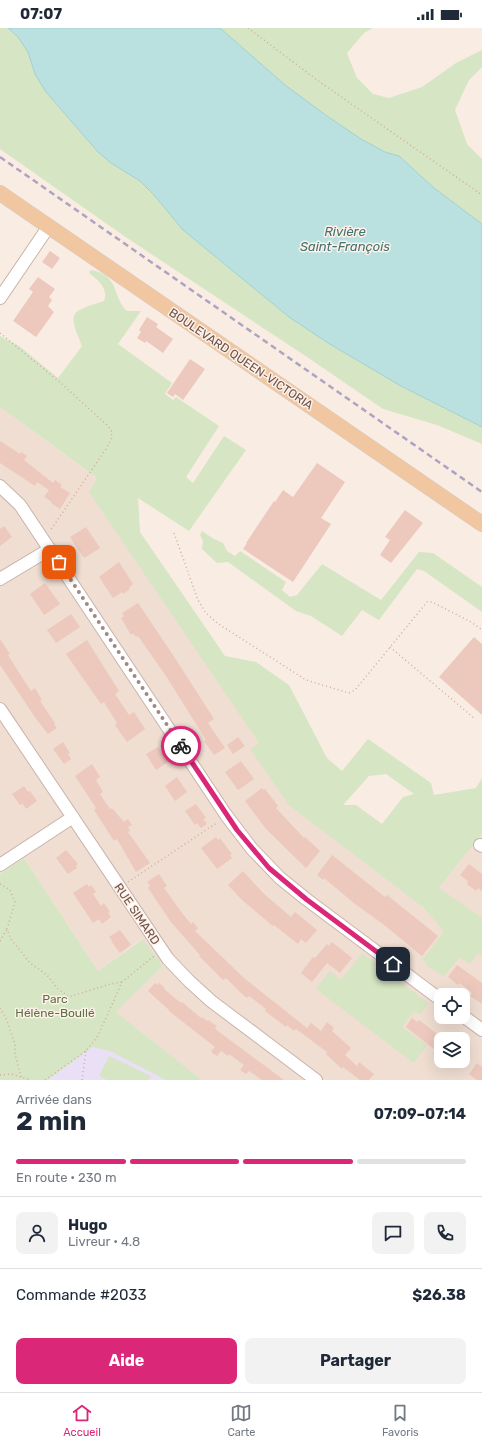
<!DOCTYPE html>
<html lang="fr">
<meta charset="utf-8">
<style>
body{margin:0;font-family:Rubik,sans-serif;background:#f2f2f3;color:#1f2937;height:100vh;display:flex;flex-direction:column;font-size:15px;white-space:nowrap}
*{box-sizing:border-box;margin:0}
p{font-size:13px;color:#747a83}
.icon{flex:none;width:22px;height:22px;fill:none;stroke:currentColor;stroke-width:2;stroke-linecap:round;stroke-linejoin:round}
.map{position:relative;height:1052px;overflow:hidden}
.drawer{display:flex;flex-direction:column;background:#fff;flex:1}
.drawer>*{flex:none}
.controls{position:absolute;left:434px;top:960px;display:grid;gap:8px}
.controls a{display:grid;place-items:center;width:36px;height:36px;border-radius:8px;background:#fff;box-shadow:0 4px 16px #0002;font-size:20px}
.pin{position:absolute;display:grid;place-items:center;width:34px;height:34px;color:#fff;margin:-17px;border-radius:8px;box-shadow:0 2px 6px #0006}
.courier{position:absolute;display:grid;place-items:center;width:40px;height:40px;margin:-20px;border:3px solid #db2777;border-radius:50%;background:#fff;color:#222;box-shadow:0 1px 5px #0007}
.summary em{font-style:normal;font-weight:700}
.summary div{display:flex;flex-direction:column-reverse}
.summary{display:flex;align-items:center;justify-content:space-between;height:68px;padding:0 16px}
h1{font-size:26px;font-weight:700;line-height:30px}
.bar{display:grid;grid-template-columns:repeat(4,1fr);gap:6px 4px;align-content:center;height:48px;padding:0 16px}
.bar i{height:5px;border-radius:3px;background:#e0e1e3}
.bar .selected{background:#db2777}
.bar p{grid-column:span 4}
.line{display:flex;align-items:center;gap:10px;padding:0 16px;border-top:1px solid #e0e1e3}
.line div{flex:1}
.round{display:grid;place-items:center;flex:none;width:42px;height:42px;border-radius:8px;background:#f2f2f3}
.action{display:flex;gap:8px;margin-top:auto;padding:8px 16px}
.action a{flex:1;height:46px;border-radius:8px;background:#db2777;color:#fff;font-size:16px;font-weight:700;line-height:46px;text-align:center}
.action a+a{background:#f2f2f3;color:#1f2937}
.status{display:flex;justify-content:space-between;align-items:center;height:28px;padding:0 20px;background:#fff;direction:ltr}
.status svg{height:11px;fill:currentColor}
.menu{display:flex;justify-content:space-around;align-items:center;height:56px;border-top:1px solid #e0e1e3;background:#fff;font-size:11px;color:#747a83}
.menu a{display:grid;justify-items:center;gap:2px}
.menu .selected{color:#db2777}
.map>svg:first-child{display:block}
</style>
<div class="status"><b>07:07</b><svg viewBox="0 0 49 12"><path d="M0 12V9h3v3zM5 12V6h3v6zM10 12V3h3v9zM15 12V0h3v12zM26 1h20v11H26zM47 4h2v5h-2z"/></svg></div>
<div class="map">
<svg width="482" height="1052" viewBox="0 0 482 1052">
<rect width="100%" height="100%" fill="#f9ede3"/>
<!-- residential -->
<path fill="#f0ded2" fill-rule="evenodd" d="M0 379 98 451 259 715 250 721 424 880 482 804V1052H202L116 984 163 938 142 911 98 943 24 830 0 846ZM441 967H463V989H441ZM441 1011H463V1033H441Z"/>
<!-- education -->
<path fill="#eae0f5" d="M127 993 202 1052H48Z"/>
<!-- green -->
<path fill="#d6e5c3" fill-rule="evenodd" d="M0 0H8L18 9 28 24 35 46 46 64 98 124 111 135 140 153 154 167 183 202 289 289 328 315 401 358 482 399V416L437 397 383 381 310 331 127 210 0 121Z
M220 0H373L364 5 347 25 357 50 373 66 389 70 422 59 456 35 482 22V39L469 52 455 82 467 116 482 131V196L434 160 399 128 385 124 361 111 327 88 285 57Z
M91 242C121 248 111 268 127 283H141L118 316 172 355 165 366 173 372 176 369 219 398 186 449 193 455 224 408 246 422 189 503 138 470 140 504 225 628 256 634 289 657 327 730 342 743 368 711 431 755 434 767 476 760 482 750V805L439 860 482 890V928L478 926 469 936 460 929 444 948 428 939 423 931 442 906 443 902 424 880 289 777 250 721 259 715 89 464 97 450 0 379V308L19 318 58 350 82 318C68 284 69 284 104 273 109 261 98 252 89 245ZM386 746 414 766 403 769 382 796 356 777H343L369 748Z
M202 503 214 511 223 515 227 523 235 528 240 523 286 554 282 562 290 569 297 567 322 536 381 572 419 524 433 525 482 559V584L424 543 417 541 379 592 362 582 342 608 311 588 296 583 228 534 217 535 202 521 203 513 200 507Z
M24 830 98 943 143 911 163 938 116 984 202 1052H166L110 1023 92 1019 48 1052H0V846Z
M362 925 428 975 420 987 414 983 402 999 427 1017 414 1035 316 961 330 943 341 952Z
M109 1028 151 1048 149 1052H107L99 1048Z"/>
<!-- water -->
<path fill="#bae0e0" stroke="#a1d1d1" d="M8 0H220L285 57 327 88 361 111 385 124 399 128 434 160 482 196V399L401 358 328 315 289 289 183 202 154 167 140 153 111 135 98 124 46 64 35 46 28 24 18 9Z"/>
<!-- building -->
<path fill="#ecc8bd" d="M50 223 60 230 52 241 42 234Z
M38 249 55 261 49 269 52 272 48 278 54 284 36 309 13 293 33 264 29 261Z
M147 289 158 296 156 299 173 311 163 325 146 313 145 315 137 310 141 304 139 302Z
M190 331 205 341 183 372 175 366 173 369 167 365Z
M0 413 20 426 21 424 27 428 24 432 53 455 55 452 62 457 60 459 70 465 60 481 51 475 52 474 44 469 49 462 37 454 35 458 0 435Z
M317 435 345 454 321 490 331 496 293 554 243 521 247 515H246L274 473 275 474 283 462 293 469Z
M405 482 423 495 391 535 380 527 390 512 385 509Z
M4 498 12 509 0 518V501Z
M86 499 100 520 84 530 70 509Z
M119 534 133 556 129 560 130 561 123 566 122 564 113 570 99 549Z
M45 555 60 576 44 587 30 566Z
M138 575 173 627 214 691 208 695 225 720 214 727 204 713 206 712 166 648 138 608 136 609 133 605 131 607 121 590 124 588 122 585Z
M71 586 80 599 56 615 47 602Z
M474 609 482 616V687L439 649Z
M0 611 10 626 8 627 23 651 31 663 35 660 42 672 40 673 55 695 54 696 57 700 48 706 37 692 0 637Z
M87 612 119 663 115 666 129 687 134 684 145 701 127 714 115 697 117 695 104 674 101 676 66 626Z
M238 709 245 718 233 726 227 717Z
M63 714 70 725 68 726 71 731 64 736 53 721Z
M158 719 168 734 156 742 146 726Z
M241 733 254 751 238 762 225 744Z
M92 736 100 749 96 752 103 764 100 766 110 781 112 780 124 794 128 791 132 797 128 799 130 803 128 804 150 835 136 844 117 811 114 813 94 782 96 780 75 748Z
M177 749 187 764 175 773 165 758Z
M24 758 28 764 30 763 37 773 26 781 23 776 20 777 12 766Z
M262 760 263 762 265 761 278 778 276 780 304 810 305 809 320 823 306 840 266 801 245 773Z
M196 776 206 790 203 791 207 796 201 800 197 795 195 797 185 783Z
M216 809 218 812 220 810 232 826 230 827 232 830 217 841 201 820Z
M66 822 78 836 76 838 77 840 68 846 56 830Z
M332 827 385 869 387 867 438 908 422 928 383 896 355 876 324 850 323 852 317 847Z
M469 836 482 846V863L478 860 476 863 467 856 468 853 460 847Z
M243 843 263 865 291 889 295 884 317 902 306 915 301 911 298 916 274 897 273 898 243 873 228 857Z
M159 846 167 858 164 860 182 885 191 896 193 894 198 900 195 903 244 950 307 1000 311 995 321 1003 327 994 334 1000 332 1003 351 1020 345 1027 357 1038 359 1034 374 1046 369 1052H360L343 1039 342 1041 326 1026 327 1024 296 1001 294 1003 287 997 286 999 265 983 266 981 249 968 247 970 241 965 226 950 223 952 199 928 200 927 171 894 148 860 150 858 147 854Z
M87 856 89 859 91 857 96 864 93 866 101 878 104 875 110 884 108 885 111 889 102 896 99 891 93 895 73 865Z
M120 902 131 917 120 925 111 913 112 912 109 909Z
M332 914 352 930 340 945 327 935 312 954 301 945 313 929 315 930 327 916 329 918Z
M457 937 482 955V976L470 968 472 965 460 955 458 957 448 949Z
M155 955 157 957 159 955 165 960 164 961 181 975 182 974 201 990 202 989 207 993 208 992 217 998 215 1000 219 1004 284 1052H262L249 1043 246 1046 240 1042 244 1037 229 1026 228 1028 221 1023 217 1028 211 1024 215 1019 169 983V982L148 963Z
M412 990 417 994 419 992 441 1009V1031L433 1025 435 1022 406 999Z
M477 1035 482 1039V1052H477L469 1046Z"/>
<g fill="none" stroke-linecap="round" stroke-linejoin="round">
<defs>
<path id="minor" d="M0 270 49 198
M0 458 20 477 226 787 252 821 280 850 306 871 441 972
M0 551 50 521
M0 681 168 931 189 953 211 973 316 1052
M480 817 482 818
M0 837 73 789
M463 988 482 1002"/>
<path id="major" d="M0 165 482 496"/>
</defs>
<!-- minor casing -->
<use href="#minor" stroke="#c8b4ab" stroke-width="14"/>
<!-- major casing -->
<use href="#major" stroke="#d4cbc9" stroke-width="16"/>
<!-- path -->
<path stroke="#d0aca1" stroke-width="1.5" stroke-dasharray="1 3" stroke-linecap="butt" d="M248 0 317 52 482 167
M0 305 62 356 108 398 112 404 111 411 106 421 50 503
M174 505 198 572 205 584 217 595 306 652 349 665 355 662 427 574H432L471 594 482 602
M390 619 474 690
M128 854 218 794
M0 856 10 862 15 874 7 901 11 911 30 935 47 947 57 960 69 969 110 956 122 954
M0 913 7 901
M0 980 6 990 15 1016V1026L21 1049
M0 1047 11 1046 31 1052
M45 1052 86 1023 97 1009 106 990 122 954 154 928
M82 1052 86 1023"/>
<!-- minor -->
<use href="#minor" stroke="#fff" stroke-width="12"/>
<!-- major -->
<use href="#major" stroke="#f1c7a1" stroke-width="15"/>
<!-- rail -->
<path stroke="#aea3c1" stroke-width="2.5" stroke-dasharray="6 4" stroke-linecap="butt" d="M0 129 482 464"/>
</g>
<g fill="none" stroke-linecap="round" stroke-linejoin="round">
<!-- done -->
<path stroke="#9f8981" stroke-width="4" stroke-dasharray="0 7.2" d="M59 534 181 718"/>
<!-- route -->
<path stroke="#db2777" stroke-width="5" d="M181 718 237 802 269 840 306 871 393 936"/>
</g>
<g text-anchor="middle" stroke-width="3" stroke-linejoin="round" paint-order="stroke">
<!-- street labels -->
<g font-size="12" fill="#6e534c" stroke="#fdf1e8">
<text transform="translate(241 331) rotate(34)" y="4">BOULEVARD QUEEN-VICTORIA</text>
<text transform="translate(137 886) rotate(56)" y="4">RUE SIMARD</text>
</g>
<!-- park labels -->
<g font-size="12" fill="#5a7345" stroke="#fdf1e8">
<text x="55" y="975">Parc<tspan x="55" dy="14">Hélène-Boullé</tspan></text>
</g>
<!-- water labels -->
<g font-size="13" font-style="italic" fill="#427272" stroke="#fdf1e8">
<text x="345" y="208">Rivière<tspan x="345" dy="15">Saint-François</tspan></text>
</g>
</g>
</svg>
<div class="controls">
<a><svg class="icon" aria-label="locate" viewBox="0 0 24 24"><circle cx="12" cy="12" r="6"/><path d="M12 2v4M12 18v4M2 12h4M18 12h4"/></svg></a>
<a><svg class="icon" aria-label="layers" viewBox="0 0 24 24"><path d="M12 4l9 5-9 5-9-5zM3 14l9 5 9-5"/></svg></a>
</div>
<div class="pin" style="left:59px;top:534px;background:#ea580c"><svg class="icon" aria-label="bag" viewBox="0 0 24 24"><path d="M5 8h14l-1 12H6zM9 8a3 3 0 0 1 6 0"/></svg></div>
<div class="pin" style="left:393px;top:936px;background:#1f2937"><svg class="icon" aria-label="home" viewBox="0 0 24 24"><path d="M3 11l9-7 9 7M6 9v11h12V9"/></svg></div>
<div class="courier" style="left:181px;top:718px"><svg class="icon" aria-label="bike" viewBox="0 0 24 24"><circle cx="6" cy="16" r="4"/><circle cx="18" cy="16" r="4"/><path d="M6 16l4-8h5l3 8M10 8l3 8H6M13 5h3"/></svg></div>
</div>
<section class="drawer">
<div class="summary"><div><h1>2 min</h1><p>Arrivée dans</p></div><em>07:09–07:14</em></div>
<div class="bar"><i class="selected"></i><i class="selected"></i><i class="selected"></i><i></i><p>En route · 230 m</p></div>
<div class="line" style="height:72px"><a class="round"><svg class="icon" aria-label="person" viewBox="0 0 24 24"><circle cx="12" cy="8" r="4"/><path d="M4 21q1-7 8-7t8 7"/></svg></a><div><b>Hugo</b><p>Livreur · 4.8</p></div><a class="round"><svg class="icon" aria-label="chat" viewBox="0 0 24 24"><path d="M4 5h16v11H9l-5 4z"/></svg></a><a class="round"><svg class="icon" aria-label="phone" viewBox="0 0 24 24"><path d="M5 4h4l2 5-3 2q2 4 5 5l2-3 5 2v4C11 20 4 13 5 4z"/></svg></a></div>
<div class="line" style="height:52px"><div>Commande #2033</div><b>$26.38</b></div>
<div class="action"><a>Aide</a><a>Partager</a></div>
</section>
<nav class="menu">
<a class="selected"><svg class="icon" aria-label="home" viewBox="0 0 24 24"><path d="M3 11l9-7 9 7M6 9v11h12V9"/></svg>Accueil</a>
<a><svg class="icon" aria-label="map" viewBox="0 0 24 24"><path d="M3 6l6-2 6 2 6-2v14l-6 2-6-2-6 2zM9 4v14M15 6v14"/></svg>Carte</a>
<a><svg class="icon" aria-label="saved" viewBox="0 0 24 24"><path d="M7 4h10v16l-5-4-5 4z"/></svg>Favoris</a>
</nav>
